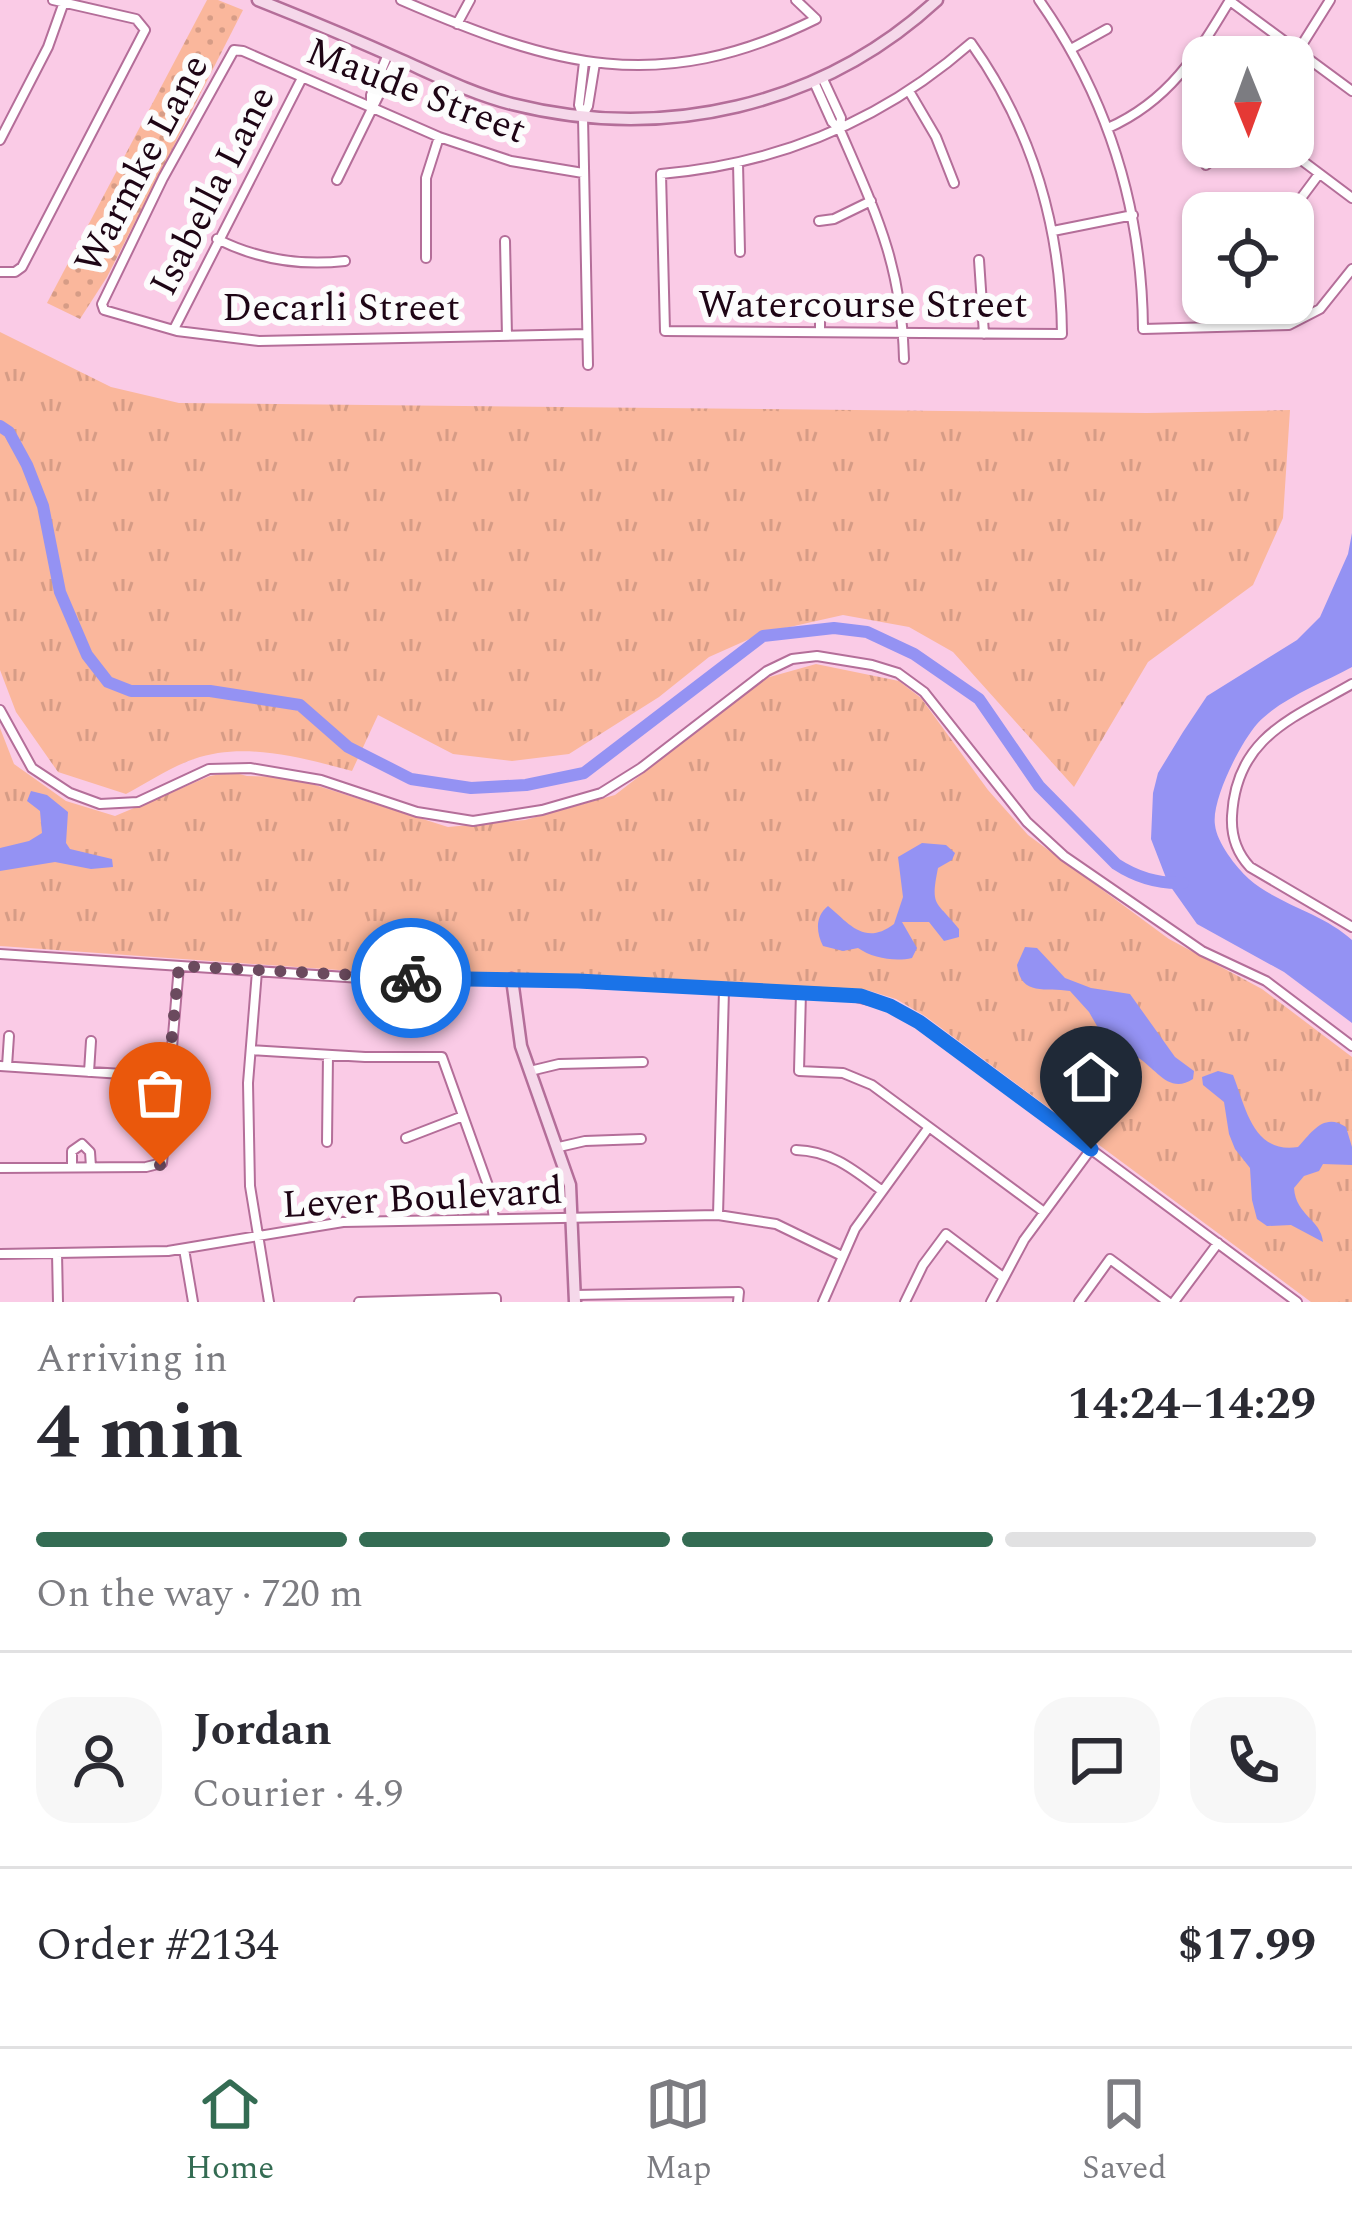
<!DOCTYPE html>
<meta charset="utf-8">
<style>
body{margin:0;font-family:Spectral,serif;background:#f7f7f7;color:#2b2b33;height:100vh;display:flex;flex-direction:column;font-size:45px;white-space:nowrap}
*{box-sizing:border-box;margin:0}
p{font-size:39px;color:#7c7c81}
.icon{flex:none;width:66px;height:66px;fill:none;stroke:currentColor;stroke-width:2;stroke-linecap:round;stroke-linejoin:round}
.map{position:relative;height:1302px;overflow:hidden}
.panel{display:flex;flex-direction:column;background:#fff;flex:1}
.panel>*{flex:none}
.needle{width:78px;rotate:179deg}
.buttons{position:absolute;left:1182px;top:36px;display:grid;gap:24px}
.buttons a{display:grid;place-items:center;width:132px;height:132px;border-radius:24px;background:#fff;box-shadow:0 3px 9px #0004;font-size:60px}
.pin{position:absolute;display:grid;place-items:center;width:102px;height:102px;color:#fff;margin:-123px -51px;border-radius:50% 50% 50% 0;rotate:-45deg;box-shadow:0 0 12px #0007}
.pin .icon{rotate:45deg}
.courier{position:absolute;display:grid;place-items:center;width:120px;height:120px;margin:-60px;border:9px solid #1a73e8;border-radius:50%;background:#fff;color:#222;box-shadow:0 3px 15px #0007}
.summary em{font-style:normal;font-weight:700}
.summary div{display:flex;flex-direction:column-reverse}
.summary{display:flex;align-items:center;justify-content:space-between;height:204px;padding:0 36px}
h1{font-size:78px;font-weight:700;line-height:90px}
.bar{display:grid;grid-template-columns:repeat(4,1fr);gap:18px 12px;align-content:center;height:144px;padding:0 36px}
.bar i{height:15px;border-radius:9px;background:#e1e1e2}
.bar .selected{background:#346c53}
.bar p{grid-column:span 4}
.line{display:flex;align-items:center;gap:30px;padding:0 36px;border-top:3px solid #e1e1e2}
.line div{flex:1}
.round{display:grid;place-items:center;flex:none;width:126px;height:126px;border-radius:36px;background:#f7f7f7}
.menu{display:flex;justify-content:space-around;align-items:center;height:168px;border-top:3px solid #e1e1e2;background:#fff;font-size:33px;color:#7c7c81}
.menu a{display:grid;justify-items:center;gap:6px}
.menu .selected{color:#346c53}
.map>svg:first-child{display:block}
</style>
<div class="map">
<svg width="1352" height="1302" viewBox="0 0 1352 1302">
<defs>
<pattern id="grass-tufts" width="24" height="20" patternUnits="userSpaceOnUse" patternTransform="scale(3)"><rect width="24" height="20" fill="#fab79c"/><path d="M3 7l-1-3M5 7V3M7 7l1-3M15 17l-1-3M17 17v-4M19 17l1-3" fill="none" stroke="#d69c86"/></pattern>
<pattern id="park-dots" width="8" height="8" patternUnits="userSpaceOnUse" patternTransform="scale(3)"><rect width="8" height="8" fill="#fab79c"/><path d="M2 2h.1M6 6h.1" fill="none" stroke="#d69c86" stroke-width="1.8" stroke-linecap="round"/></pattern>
</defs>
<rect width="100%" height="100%" fill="#facbe6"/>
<!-- grass -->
<path fill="url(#grass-tufts)" d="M0 332 111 387 179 403 1147 413 1290 410 1283 518 1253 585 1148 662 1074 787 953 652 909 627 843 615 763 633 709 657 659 697 569 754 512 761 453 754 378 715 352 771C303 758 244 741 194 759 171 767 148 782 126 794L58 772 16 712 0 670Z
M816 664 899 681 921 698 988 790 1028 835 1169 939 1262 989 1352 1057V1302H1311L925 1016 896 999 867 990 584 975 367 972 0 946V728L14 764 66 801 115 816 210 776 232 772 247 776 290 777 448 827 525 820 615 795 766 678Z"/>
<!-- park -->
<path fill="url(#park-dots)" d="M207 0H218L243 10 107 277 80 319 47 303Z"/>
<!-- water -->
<path fill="#9492f3" d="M1352 533V667C1321 684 1281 698 1257 724 1241 742 1211 800 1215 825 1217 843 1236 867 1249 879 1279 905 1323 913 1352 940V1023L1284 972 1197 924 1168 883 1151 839 1153 793 1158 773 1183 732 1207 696 1297 640 1320 617 1348 554Z
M31 791 47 795 68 812 66 843 70 849 112 859 113 867 91 869 55 862 0 871V848L29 841 42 833 40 811 27 801Z
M922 843 946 845 955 853 952 860 938 868C930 908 936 900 959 929V937L944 941 929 922H902L917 948 912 958C895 962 872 958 858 948L843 951 823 946C816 932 815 916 828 906 848 922 864 947 894 924L903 897 898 857Z
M1025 947 1037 948 1065 978 1091 988 1130 994 1175 1057 1194 1071 1193 1079C1169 1095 1157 1069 1137 1057 1128 1053 1118 1051 1109 1047L1089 1012 1070 991C1046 987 1021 997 1017 965Z
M1218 1071 1233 1075C1246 1108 1253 1154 1298 1147 1312 1132 1324 1112 1346 1127L1352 1147V1165L1323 1164 1319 1171 1304 1176 1294 1188C1296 1216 1321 1219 1323 1242L1291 1225 1267 1226 1257 1219 1252 1200 1250 1168 1235 1149 1229 1134 1224 1102 1203 1085 1202 1077Z"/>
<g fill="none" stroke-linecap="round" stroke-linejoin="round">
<!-- river -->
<path stroke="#9492f3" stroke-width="12" d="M0 426 9 432 27 465 43 506 60 592 87 655 108 682 131 691H210L300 705 348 747 411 779 471 788 526 785 584 773 763 636 834 628 867 632 914 654 979 699 1039 786 1116 864C1136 877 1159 884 1183 883"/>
<defs>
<path id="street" d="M401 0C553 66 658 97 816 19L796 0
M1039 0C1108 98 1142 210 1143 329L1289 325 1320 309 1352 269
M1230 1 1352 91
M457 24 470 0
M971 43C1033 130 1061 228 1062 334L665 331 661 174C778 164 882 121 971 43Z
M1071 49 1107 29
M1298 51 1330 0
M584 62 579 105 583 117 588 365
M1185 73 1203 86
M822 77 841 118 840 128
M814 82 832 122 840 130C876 213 902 266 904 359
M909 91 936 137 954 183
M371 107V95L388 54
M583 115 588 106 595 63
M1108 128C1169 101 1197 55 1230 0
M0 140 48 47 64 2
M1284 147 1352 198
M738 163 740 252
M1206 165 1227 147
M583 173 511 161 439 137 243 51 234 50 163 178 102 304 104 310 177 331 259 341 587 334
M337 180 397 58
M1290 213 1319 174
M819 221 834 219 871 201
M1053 231 1133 215
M217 239C257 259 301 266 345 261
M505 241 507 336
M426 258V178L439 137
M979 260 984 334
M0 272H15L22 267 145 30 136 19 53 0
M174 329 302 78
M820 332V301
M1352 684C1293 718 1236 737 1232 816 1231 836 1236 852 1250 867L1352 927
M0 710 32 768 70 793 100 804 138 802 209 769 250 768 321 780 417 812 473 821 542 810 601 793 641 768 767 671 792 659 817 656 872 665 898 673 924 692 1027 822 1064 856 1202 951 1266 981 1352 1046
M0 954 361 978 578 981 843 994 890 1005 919 1022 1297 1302
M257 971 248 1083 250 1186 269 1302
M801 992 799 1071 843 1073 872 1085 1044 1212
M251 1050 365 1057H442L490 1191 494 1219
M0 1066 168 1077
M7 1066 9 1036
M530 1071 559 1064 643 1062
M89 1072 91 1041
M406 1138 463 1116
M327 1142 328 1055
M559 1147 585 1141 641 1139
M796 1150C832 1151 854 1170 881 1190
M72 1167V1151L82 1144 90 1152 91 1167
M0 1168 146 1167 162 1163 179 966
M718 1215 724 990
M184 1249 193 1302
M57 1253 58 1302
M0 1254 168 1251 343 1222 718 1215 776 1224 840 1255
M574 1295 739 1292 738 1302
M359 1302 496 1298V1302
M823 1302 855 1229 929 1127
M905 1302 923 1265 946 1234 1003 1277
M991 1302 1024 1240 1091 1149
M1079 1302 1110 1259 1168 1302
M1174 1302 1218 1243"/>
<path id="secondary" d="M258 0C306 19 354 39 401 60 437 76 473 94 512 104 663 142 821 107 937 0
M512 979 521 1046 570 1185 575 1302"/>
</defs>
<!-- street casing -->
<use href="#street" stroke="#b46e99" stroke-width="12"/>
<!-- secondary casing -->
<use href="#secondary" stroke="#b46e99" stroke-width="15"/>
<!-- street -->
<use href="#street" stroke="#fff" stroke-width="8"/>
<!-- secondary -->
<use href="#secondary" stroke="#f5d8ea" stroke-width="10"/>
</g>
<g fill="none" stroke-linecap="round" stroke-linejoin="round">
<!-- done -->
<path stroke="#6b4a5e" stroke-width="12" stroke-dasharray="0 21.6" d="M160 1165 166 1151V1096L179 966 411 978"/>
<!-- route -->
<path stroke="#1a73e8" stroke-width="15" d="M411 978 578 981 861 996 890 1006 919 1022 1091 1149"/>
</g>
<g text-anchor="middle" stroke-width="12" stroke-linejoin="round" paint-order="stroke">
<!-- street labels -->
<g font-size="39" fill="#1e0515" stroke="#fcfcfc">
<text transform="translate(417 89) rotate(21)" y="14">Maude Street</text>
<text transform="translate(140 163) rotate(-62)" y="14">Warmke Lane</text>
<text transform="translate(211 190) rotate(-63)" y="14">Isabella Lane</text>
<text x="863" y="317">Watercourse Street</text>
<text x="341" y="320">Decarli Street</text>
<text transform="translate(422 1196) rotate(-3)" y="14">Lever Boulevard</text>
</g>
</g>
</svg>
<div class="buttons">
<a><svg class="needle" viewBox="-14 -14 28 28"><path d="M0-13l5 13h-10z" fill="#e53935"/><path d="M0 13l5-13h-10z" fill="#7c7c81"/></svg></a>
<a><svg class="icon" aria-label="locate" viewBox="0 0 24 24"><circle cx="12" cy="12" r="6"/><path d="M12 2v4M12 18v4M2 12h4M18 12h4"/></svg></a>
</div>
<div class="pin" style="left:160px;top:1165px;background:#ea580c"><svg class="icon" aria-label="bag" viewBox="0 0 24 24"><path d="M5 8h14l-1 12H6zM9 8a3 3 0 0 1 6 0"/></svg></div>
<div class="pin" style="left:1091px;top:1149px;background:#1f2937"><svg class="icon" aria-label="home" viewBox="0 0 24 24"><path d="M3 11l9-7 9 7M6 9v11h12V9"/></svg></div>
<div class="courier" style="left:411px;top:978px"><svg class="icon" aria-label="bike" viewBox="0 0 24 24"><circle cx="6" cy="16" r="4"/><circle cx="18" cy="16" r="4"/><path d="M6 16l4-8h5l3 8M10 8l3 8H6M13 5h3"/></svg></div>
</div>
<section class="panel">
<div class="summary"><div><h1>4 min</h1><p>Arriving in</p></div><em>14:24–14:29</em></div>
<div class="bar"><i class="selected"></i><i class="selected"></i><i class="selected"></i><i></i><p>On the way · 720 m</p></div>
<div class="line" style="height:216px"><a class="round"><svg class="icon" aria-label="person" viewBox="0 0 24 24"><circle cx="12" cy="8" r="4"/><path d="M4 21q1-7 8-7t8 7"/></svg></a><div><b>Jordan</b><p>Courier · 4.9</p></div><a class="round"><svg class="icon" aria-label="chat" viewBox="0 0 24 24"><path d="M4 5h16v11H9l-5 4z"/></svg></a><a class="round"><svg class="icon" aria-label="phone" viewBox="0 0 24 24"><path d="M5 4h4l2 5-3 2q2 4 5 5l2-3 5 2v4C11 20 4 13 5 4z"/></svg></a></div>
<div class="line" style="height:156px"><div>Order #2134</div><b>$17.99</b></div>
</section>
<nav class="menu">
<a class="selected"><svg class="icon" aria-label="home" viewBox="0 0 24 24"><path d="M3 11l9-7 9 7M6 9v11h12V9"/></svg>Home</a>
<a><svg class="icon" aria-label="map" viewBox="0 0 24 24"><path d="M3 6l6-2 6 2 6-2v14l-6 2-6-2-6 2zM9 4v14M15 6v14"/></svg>Map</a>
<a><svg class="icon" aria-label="saved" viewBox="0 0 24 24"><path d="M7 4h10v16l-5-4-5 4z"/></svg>Saved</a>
</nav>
